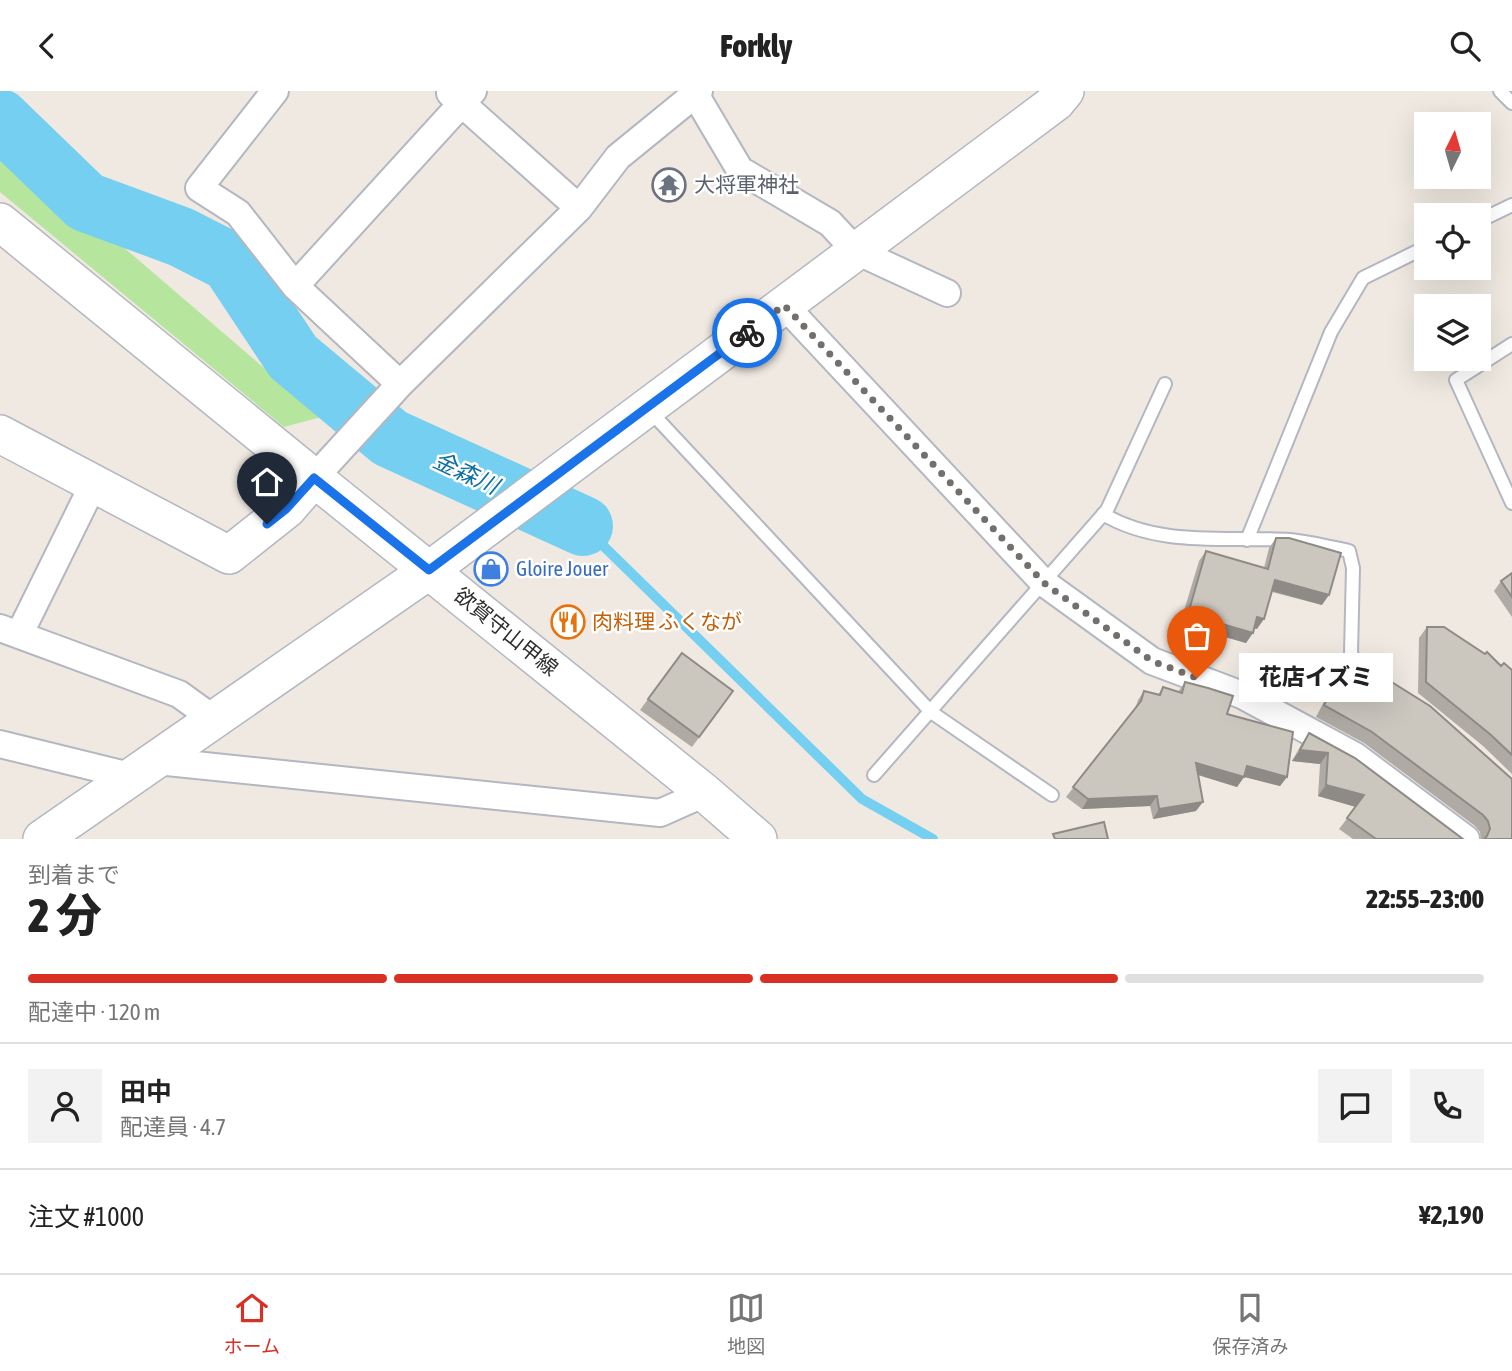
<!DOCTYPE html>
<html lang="ja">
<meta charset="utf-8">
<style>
body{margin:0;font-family:"Asap Condensed","Noto Sans JP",sans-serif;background:#f2f2f2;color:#222;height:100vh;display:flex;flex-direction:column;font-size:26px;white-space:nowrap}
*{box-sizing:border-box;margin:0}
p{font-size:23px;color:#767676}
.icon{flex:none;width:38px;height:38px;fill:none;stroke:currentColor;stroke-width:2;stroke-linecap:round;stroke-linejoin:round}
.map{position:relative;height:748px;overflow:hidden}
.side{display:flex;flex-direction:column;background:#fff;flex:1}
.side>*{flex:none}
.needle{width:46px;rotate:5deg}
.buttons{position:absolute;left:1414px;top:21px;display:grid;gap:14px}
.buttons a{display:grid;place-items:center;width:77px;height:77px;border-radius:0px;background:#fff;box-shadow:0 7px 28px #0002;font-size:35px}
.pin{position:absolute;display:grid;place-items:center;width:60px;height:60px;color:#fff;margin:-72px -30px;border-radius:50% 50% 50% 0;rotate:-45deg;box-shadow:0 0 7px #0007}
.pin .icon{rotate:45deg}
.courier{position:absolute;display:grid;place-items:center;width:70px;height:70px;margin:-35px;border:5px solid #1a73e8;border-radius:50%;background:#fff;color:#222;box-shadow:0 2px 9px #0007}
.bubble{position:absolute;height:49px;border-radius:0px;background:#fff;box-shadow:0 7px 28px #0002;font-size:23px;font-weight:800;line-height:49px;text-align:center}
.summary em{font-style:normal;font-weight:800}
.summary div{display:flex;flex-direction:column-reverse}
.summary{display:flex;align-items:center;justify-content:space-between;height:119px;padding:0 28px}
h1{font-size:46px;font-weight:800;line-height:52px}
.bar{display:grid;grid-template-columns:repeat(4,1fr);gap:10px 7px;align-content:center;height:84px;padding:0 28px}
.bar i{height:9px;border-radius:5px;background:#e0e0e0}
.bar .on{background:#d93025}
.bar p{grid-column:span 4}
.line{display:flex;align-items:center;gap:18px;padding:0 28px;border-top:2px solid #e0e0e0}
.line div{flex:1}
.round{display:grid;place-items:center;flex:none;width:74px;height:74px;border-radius:0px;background:#f2f2f2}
header{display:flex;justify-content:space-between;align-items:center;height:91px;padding:0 28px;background:#fff;font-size:32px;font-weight:800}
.menu{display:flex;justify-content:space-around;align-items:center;height:98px;border-top:2px solid #e0e0e0;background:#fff;font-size:19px;color:#767676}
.menu a{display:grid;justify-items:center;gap:4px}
.menu .on{color:#d93025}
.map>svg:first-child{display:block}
</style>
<header><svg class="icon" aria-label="back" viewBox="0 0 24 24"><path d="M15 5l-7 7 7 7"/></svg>Forkly<svg class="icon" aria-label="search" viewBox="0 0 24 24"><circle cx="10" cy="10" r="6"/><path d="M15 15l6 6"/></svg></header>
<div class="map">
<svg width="1512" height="748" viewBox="0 0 1512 748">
<rect width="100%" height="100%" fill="#efe9e1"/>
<!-- green -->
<path fill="#b6e59e" d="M0 50 321 326 284 336 0 101Z"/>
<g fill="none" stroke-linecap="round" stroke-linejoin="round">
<!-- stream -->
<path stroke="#75cff0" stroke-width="10" d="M583 435 862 708 933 748"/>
<!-- river -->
<path stroke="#75cff0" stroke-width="60" d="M0 28 86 111 181 146 230 171 293 266 390 347 583 435"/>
<defs>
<path id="lane" d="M1500 0 1512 12
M1479 130 1512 114
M1512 253 1456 289 1512 412
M649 319 931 621 1052 704
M1103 423C1160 457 1227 445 1290 449 1310 451 1330 456 1349 460L1353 477 1351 562 1357 575 1362 578
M1247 449 1331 241 1363 187 1426 156
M874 684 1107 419 1165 293"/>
<path id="street" d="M275 0 199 97 238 122 295 195 400 293
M450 2 579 117
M695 3 740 79 830 132 856 160 947 202
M295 195 473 0
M784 214 1044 492 1152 570 1242 604 1355 665 1466 748
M314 387 400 293 579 117 618 66 699 0
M0 537 179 603 215 629
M19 544 94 392
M0 653 134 686
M157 670 660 722 705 702"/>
<path id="secondary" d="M0 131 314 387
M0 343 229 464 287 418 314 387 705 702 758 748
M42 748 431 478 1056 11 1065 0"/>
</defs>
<!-- lane casing -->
<use href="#lane" stroke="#b4b7c1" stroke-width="16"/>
<!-- street casing -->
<use href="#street" stroke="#b4b7c1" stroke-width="30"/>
<!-- secondary casing -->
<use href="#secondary" stroke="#b4b7c1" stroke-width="40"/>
<!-- lane -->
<use href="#lane" stroke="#fff" stroke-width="12"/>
<!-- street -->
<use href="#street" stroke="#fff" stroke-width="26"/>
<!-- secondary -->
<use href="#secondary" stroke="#fff" stroke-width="37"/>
</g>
<!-- wall -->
<path fill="#afaba4" d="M1276 447 1322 514 1272 501 1257 538 1254 537 1246 552 1180 533 1199 470 1206 460 1264 477 1269 457Z
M1512 482V526L1494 500 1501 490Z
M1427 536 1512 579V683L1483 655 1418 602 1419 547Z
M682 562 733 600 692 656 640 619Z
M1350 565 1512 748H1481L1480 741 1475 735 1364 652 1316 626 1342 576Z
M1185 591 1227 623 1287 686 1280 695 1244 686 1237 696 1198 684 1196 720 1153 728 1150 715 1082 718 1066 706 1135 618 1138 609 1144 600 1158 604 1163 596 1178 601Z
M1309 642 1463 748H1353L1339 738 1356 716 1318 705 1320 673 1292 670 1301 654Z"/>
<!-- shaded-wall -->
<path fill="#8e8b86" d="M1275 489 1329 504 1322 514 1268 499Z
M1188 523 1253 542 1246 552 1180 533Z
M1257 526 1264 528 1257 538 1250 536Z
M1300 659 1328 662 1320 673 1292 670Z
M1196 672 1244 686 1237 696 1189 681Z
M1247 675 1287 686 1280 695 1241 685Z
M1326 694 1364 704 1356 716 1318 705Z
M1157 705 1150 715 1082 718 1088 708Z
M1203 711 1196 720 1153 728 1159 718Z"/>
<!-- building -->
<path fill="#cbc7bf" stroke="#8e8b86" stroke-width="2" d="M1276 447H1289L1341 462 1329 504 1275 489 1264 528 1257 526 1253 542 1188 523 1206 460 1268 478Z
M1512 482V506L1501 490Z
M1427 536H1444L1485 563 1487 561 1501 575 1504 572 1512 579V664L1491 644 1426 591Z
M682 562 733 600 699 646 648 608Z
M1350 565 1430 615 1512 688V748H1484L1487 745 1490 738 1488 730 1483 724 1372 641 1324 614Z
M1185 591 1208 597 1233 605 1227 623 1293 641 1287 686 1247 675 1244 686 1196 672 1203 711 1159 718 1157 705 1088 708 1073 696 1141 610 1144 600 1160 604 1163 596 1182 602Z
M1309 642 1355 667 1463 748H1376L1347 727 1364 704 1326 694 1328 662 1300 659Z
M1104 731 1108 748H1055L1053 743Z"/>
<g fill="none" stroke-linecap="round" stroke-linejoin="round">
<!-- done -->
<path stroke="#726f6d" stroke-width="7" stroke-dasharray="0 12.6" d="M747 242 784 214 1044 492 1152 570 1197 587"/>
<!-- route -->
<path stroke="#1a73e8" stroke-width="9" d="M267 433 286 418 314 387 429 479 747 242"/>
</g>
<!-- icons -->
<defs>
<symbol id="temple-ring" viewBox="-11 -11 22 22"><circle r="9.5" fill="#fff" stroke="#6b7280" stroke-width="1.5"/><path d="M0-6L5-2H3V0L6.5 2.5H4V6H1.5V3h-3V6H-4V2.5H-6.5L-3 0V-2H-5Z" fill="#6b7280"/></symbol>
<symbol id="shop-ring" viewBox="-11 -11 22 22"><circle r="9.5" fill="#fff" stroke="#3f7fe0" stroke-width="1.5"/><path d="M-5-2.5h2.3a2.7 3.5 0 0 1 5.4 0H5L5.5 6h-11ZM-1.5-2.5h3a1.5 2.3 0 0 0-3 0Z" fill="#3f7fe0"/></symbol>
<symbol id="restaurant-ring" viewBox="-11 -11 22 22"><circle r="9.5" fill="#fff" stroke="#e8710a" stroke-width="1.5"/><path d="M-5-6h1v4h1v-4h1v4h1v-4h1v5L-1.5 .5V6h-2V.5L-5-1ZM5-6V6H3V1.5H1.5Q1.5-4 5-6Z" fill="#e8710a"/></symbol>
</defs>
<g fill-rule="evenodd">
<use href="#temple-ring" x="650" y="75" width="38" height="38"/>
<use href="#shop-ring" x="472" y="459" width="38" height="38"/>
<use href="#restaurant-ring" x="549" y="512" width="38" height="38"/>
</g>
<g text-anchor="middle" stroke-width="5" stroke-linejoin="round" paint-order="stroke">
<!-- worship labels -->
<g font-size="21" fill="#5b616d" stroke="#fff" text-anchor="start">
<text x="694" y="101">大将軍神社</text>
</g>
<!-- shop labels -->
<g font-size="21" fill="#366cbe" stroke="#fff" text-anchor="start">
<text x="516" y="485">Gloire Jouer</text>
</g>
<!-- food labels -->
<g font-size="21" fill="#c56008" stroke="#fff" text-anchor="start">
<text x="592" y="538">肉料理 ふくなが</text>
</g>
<!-- street labels -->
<g font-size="21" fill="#2e2e2e" stroke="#fff">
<text transform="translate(506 541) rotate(39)" y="7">欲賀守山甲線</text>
</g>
<!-- water labels -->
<g font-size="23" font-style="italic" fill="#0d6fa3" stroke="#fff">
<text transform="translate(466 382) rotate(25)" y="8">金森川</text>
</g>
</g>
</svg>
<div class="buttons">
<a><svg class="needle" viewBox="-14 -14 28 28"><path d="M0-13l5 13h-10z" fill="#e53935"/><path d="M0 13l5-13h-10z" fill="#767676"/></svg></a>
<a><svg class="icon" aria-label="locate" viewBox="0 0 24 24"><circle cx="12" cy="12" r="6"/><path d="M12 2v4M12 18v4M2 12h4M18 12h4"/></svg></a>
<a><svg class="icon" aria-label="layers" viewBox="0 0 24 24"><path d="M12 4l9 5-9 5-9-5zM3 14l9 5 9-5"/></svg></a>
</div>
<div class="pin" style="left:1197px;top:587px;background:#ea580c"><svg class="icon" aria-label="bag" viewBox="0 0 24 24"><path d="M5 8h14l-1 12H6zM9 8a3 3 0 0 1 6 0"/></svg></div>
<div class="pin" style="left:267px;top:433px;background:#1f2937"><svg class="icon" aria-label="home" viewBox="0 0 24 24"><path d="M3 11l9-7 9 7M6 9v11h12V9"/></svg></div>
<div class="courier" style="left:747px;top:242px"><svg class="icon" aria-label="bike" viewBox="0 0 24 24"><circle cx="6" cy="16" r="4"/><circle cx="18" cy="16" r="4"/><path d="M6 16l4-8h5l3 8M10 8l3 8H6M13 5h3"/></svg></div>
<div class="bubble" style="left:1239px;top:562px;width:154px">花店イズミ</div>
</div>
<section class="side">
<div class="summary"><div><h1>2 分</h1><p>到着まで</p></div><em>22:55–23:00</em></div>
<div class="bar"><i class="on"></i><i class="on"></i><i class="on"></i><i></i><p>配達中 · 120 m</p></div>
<div class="line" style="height:126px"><a class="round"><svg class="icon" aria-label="person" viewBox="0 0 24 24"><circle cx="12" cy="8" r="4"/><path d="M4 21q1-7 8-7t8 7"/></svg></a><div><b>田中</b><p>配達員 · 4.7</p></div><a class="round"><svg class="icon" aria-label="chat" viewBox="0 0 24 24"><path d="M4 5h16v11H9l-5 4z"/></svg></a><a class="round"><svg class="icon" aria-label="phone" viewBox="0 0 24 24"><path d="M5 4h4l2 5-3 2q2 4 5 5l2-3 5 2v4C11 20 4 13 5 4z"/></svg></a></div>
<div class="line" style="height:91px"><div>注文 #1000</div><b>¥2,190</b></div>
</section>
<nav class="menu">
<a class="on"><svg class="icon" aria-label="home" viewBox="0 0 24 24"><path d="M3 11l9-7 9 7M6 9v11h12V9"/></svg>ホーム</a>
<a><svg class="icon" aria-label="map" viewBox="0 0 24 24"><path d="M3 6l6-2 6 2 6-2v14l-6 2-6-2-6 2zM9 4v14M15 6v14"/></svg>地図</a>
<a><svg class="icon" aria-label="saved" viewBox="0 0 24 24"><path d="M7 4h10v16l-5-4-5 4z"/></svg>保存済み</a>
</nav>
